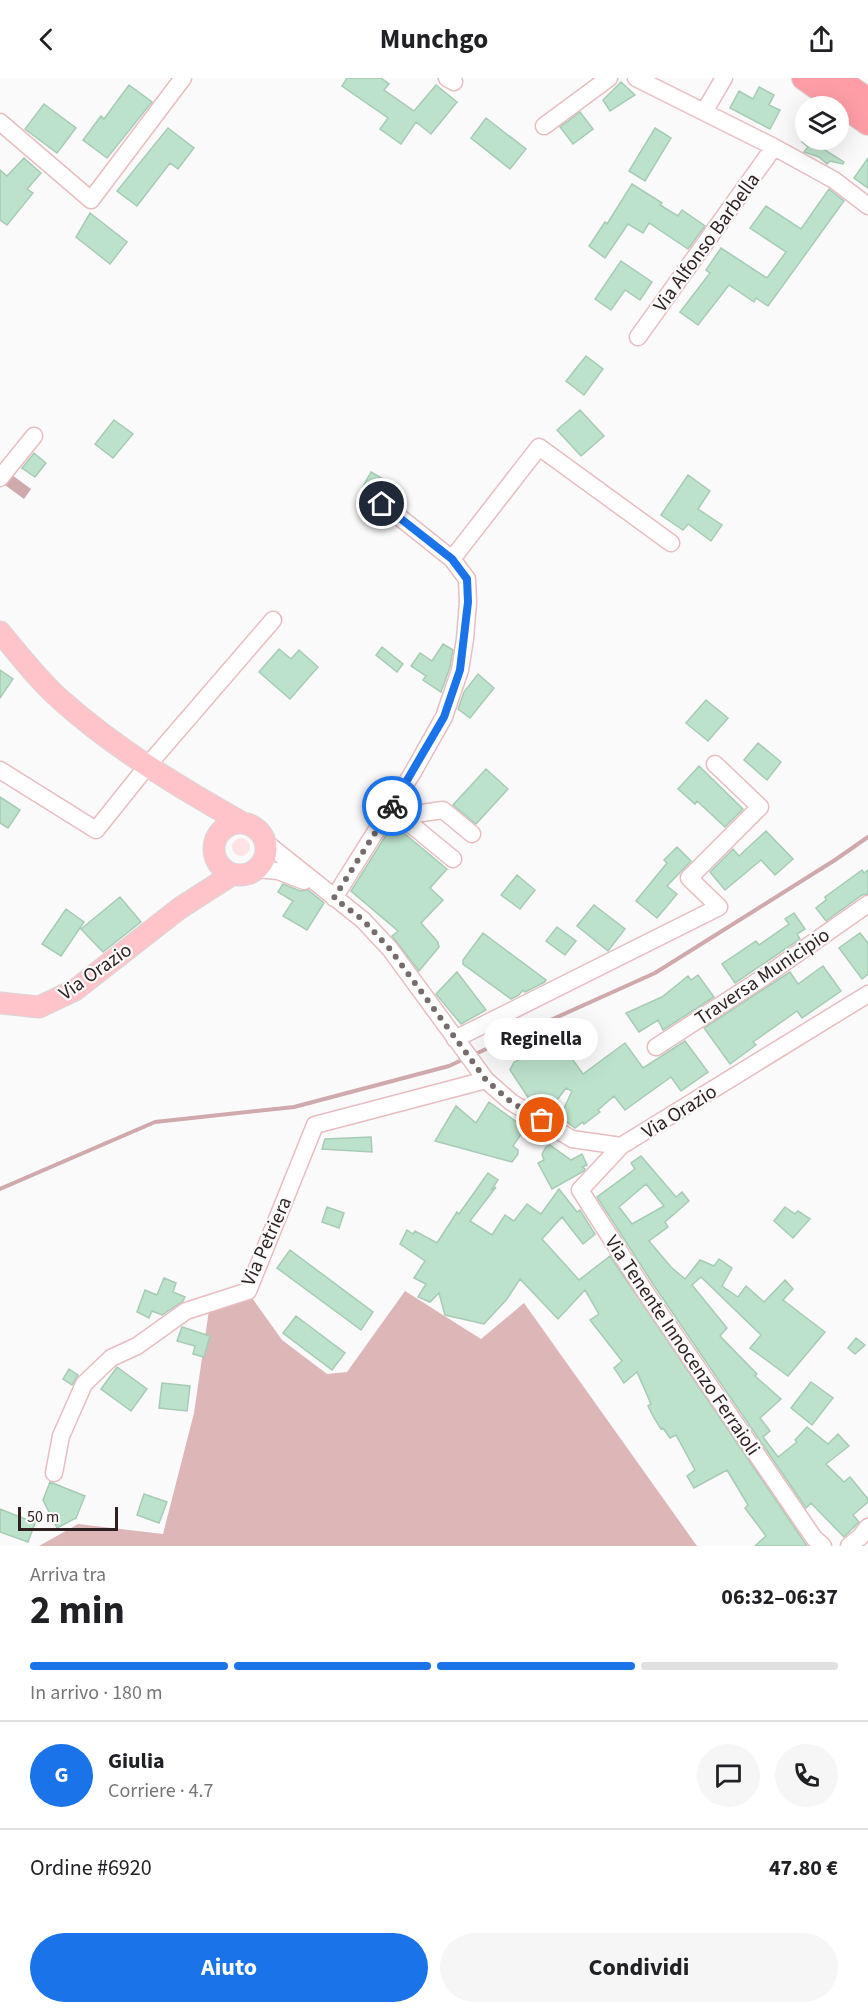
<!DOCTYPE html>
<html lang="it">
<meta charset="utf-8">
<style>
body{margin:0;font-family:"Source Sans 3",sans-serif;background:#f6f6f6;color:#202124;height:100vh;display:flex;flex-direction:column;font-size:22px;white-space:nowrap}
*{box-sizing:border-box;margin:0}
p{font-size:20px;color:#757577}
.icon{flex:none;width:33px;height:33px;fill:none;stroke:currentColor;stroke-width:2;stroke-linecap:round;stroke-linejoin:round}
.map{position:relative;height:1468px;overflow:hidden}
.details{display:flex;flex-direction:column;background:#fff;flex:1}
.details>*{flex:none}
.controls{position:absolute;left:795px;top:18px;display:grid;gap:12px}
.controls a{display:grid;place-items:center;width:54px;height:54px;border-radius:50%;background:#fff;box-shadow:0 6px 24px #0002;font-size:30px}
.scale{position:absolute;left:18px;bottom:15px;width:100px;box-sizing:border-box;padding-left:6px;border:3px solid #2f1f20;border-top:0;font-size:16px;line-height:21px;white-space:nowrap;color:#2f1f20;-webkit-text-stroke:4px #fafafa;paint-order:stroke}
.pin{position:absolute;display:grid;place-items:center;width:51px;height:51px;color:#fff;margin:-26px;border:3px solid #fff;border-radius:50%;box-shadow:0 2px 6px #0007}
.courier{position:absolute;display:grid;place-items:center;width:60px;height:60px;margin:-30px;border:4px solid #1a73e8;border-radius:50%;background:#fff;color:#222;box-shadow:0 2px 8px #0007}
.bubble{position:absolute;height:42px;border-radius:21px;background:#fff;box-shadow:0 6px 24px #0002;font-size:20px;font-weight:700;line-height:42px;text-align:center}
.overview em{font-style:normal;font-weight:700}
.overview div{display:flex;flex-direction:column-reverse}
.overview{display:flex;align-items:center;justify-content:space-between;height:102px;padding:0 30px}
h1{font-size:39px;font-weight:700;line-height:45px}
.bar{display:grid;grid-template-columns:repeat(4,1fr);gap:9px 6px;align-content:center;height:72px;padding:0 30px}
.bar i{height:8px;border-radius:4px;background:#e0e0e0}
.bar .current{background:#1a73e8}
.bar p{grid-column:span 4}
.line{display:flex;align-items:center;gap:15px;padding:0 30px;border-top:2px solid #e0e0e0}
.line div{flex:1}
.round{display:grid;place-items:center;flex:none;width:63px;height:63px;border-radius:32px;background:#f6f6f6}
.primary-button{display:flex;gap:12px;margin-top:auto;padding:12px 30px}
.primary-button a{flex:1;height:69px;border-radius:36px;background:#1a73e8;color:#fff;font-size:24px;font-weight:700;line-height:69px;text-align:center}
.primary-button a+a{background:#f6f6f6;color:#202124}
header{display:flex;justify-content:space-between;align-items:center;height:78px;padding:0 30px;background:#fff;font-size:27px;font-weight:700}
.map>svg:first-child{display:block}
</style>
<header><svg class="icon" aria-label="back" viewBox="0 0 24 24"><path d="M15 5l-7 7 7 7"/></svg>Munchgo<svg class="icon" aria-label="share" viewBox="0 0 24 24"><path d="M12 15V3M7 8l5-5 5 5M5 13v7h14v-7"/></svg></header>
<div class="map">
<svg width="868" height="1468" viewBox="0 0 868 1468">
<rect width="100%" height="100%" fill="#fafafa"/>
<!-- green -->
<path fill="#fde3e4" d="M232 769a9 9 0 1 1 18 0a9 9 0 1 1-18 0Z"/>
<!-- forest -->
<path fill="#ddb6b8" d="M405 1213 481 1261 524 1225 697 1468H39L78 1446 163 1456 194 1335 209 1232 252 1220 282 1262 327 1296 347 1294Z"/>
<!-- water -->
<path fill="#cfa9ab" d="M12 397 31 411 24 421 5 407Z"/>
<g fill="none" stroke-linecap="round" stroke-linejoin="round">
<!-- stream -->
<path stroke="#cfa9ab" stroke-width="4" d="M473 977 655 895 835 782 868 759
M0 1111 155 1044 294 1029 449 988 464 981"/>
</g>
<!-- building -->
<path fill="#bde2cb" stroke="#a7cbb4" stroke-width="1.5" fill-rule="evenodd" d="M347 0H381L389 6 384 12 414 33 436 7 457 24 431 56 416 44 401 66 380 51 388 40 342 8Z
M621 4 635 17 610 33 603 22Z
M129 7 152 24 107 80 83 62 101 38 104 41Z
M759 9 774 17 769 27 780 32 770 51 730 30 739 13 753 21Z
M44 26 76 50 57 75 25 51Z
M580 34 593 51 573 66 560 49Z
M486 40 526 71 510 91 471 60Z
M168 50 194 70 178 91 170 85 137 128 117 113Z
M655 50 671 60 645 103 629 93Z
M806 60 844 84 843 86 830 83 827 86 819 79 804 74 808 69 802 64Z
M24 80 41 95 27 111 33 115 7 147 0 142V92L7 98Z
M868 80V110L854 100Z
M632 106 662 125 660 127 678 138 682 132 705 148 688 171 649 145 643 155 628 146 605 180 589 168 605 144 607 146Z
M829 111 844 123 768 228 756 220 754 224 729 207 698 247 680 234 710 195 706 192 721 170 767 200 786 174 750 150 766 128 801 151Z
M90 135 127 164 110 186 76 159Z
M621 183 652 204 640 222 625 212 611 232 595 221Z
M586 278 603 291 584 317 566 303Z
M580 332 604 358 581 378 557 352Z
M114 342 133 356 113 380 95 366Z
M34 375 46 385 35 399 22 390Z
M371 394 385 402 374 421 360 414Z
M688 397 710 413 698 431 722 447 711 463 688 446 683 452 661 437Z
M443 566 453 572 450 589 441 614 423 602 426 598 411 588 420 575 432 583Z
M382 569 403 586 397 594 376 577Z
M279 571 291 581 299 572 318 589 290 621 259 594Z
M0 592 13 601 0 620Z
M478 596 494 610 470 640 458 631 464 614Z
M706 622 728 640 708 663 686 645Z
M758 665 781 684 767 702 744 682Z
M699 688 743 731 725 749 697 723 695 726 678 711Z
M486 691 508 711 476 746 453 727Z
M0 719 20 732 8 750 0 745Z
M393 746 447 791 430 810 443 822 421 845 438 864 439 869 419 893 392 858 398 853 351 813Z
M766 753 793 781 775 797 761 782 725 812 710 794 733 771 739 778Z
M677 769 691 783 667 808 677 816 657 840 636 823 667 785 664 782Z
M862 792 864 795 868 792V816L862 817 826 843 816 830 826 822 825 819Z
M517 797 535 812 520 831 501 817Z
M283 806 300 813 308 812 324 825 307 852 283 838 293 823 278 814Z
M120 819 141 844 103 874 81 851Z
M594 827 625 851 608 873 577 848Z
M66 831 84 844 61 878 42 866Z
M794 835 805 851 797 856 800 861 735 905 722 886 756 863 759 867 789 846 785 841Z
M557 849 576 863 565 877 546 863Z
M483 855 546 902 545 904 525 914 523 912 519 917 511 921 463 886V882Z
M860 855 868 865V896L862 901 839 870Z
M823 888 841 913 802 940 797 933 753 964 756 967 730 986 704 950 790 894 798 906Z
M457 894 486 932 461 946 436 916Z
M698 897 714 919 663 952 658 942 639 954 626 935 662 919 688 898 691 902Z
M685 963 708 994 681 1013 671 999 625 1032 614 1018 598 1032 600 1034 584 1046 583 1044 575 1050 560 1039 572 1013 566 1010 548 1034 531 1024 510 992 514 984 560 964 583 996 625 965 643 990Z
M489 1024 525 1050 513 1068 518 1072V1076L512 1084 435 1063 456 1028 476 1045Z
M371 1059 372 1074 322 1071 325 1061Z
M550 1067 571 1082 582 1076 587 1087 582 1089 585 1091 584 1093 552 1111 538 1085 544 1082 542 1076 546 1069Z
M641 1078 676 1119 682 1114 689 1123 665 1144 668 1149 649 1163 671 1189 685 1201 700 1182 714 1188 719 1181 732 1190 722 1208 738 1219 746 1208 764 1224 785 1202 793 1211 783 1222 825 1254 788 1298 750 1270 761 1257 701 1199 692 1207 727 1250 720 1258 757 1296 755 1298 781 1321 760 1340 770 1353 763 1359 778 1379 797 1364 795 1362 807 1349 828 1366 838 1356 849 1368 826 1386 844 1404 850 1399 868 1421V1424L853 1437 859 1444 844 1459 811 1425 806 1430 655 1209 597 1119 635 1091 631 1085ZM646 1106 664 1128 632 1146 619 1129Z
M488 1095 498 1102 492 1111 496 1109 470 1143 492 1157 505 1137 514 1143 527 1126 541 1136 559 1111 577 1134 580 1132 595 1156 583 1166 562 1139 542 1161 579 1202 610 1178 807 1468H755L766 1458 745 1430 748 1427 727 1392 694 1410 687 1398 695 1392 676 1357 670 1360 663 1350 661 1351 654 1340 648 1328 651 1326 637 1294 624 1305 614 1290 622 1283 590 1242 599 1236 585 1212 558 1241 520 1201 507 1221 484 1246 445 1237 439 1215 430 1224 418 1219 426 1206 414 1200 425 1183 400 1166 407 1152 413 1156 415 1153 437 1165 457 1134 459 1136Z
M327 1129 344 1135 339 1150 322 1144Z
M785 1129 795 1136 798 1133 810 1141 793 1160 774 1143Z
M290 1172 373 1234 361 1252 277 1190Z
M164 1200 176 1205 173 1214 185 1219 183 1223 162 1237 152 1233 149 1240 137 1234 145 1212 157 1217Z
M296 1238 345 1275 332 1292 283 1255Z
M182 1249 210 1258 204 1279 193 1276 195 1268 177 1263Z
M856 1260 865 1267 855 1276 848 1270Z
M117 1289 147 1311 131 1333 101 1311Z
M69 1291 78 1297 72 1307 63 1301Z
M811 1304 833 1320 812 1347 791 1330Z
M162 1305 190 1308 187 1333 159 1330Z
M50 1404 85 1418 76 1440 57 1450 43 1422Z
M144 1416 167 1424 159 1445 137 1437Z
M0 1431 35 1445 28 1464 0 1454Z"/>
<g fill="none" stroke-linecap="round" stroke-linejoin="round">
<defs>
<path id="minor" d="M447 0 454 4
M636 0 774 69 834 102 868 128
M704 34 724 0
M0 44 91 122 183 0
M544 48 609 0
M638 259 774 69
M0 400 34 358
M452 481 539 369 671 465
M0 692 96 752 148 687 273 542
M391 730 453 781
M401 738 443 732 472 756
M265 764 363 842 390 871 486 1002 511 1024 572 1061 621 1068 868 916
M257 791 278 793 304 803
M334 820 413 694 444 639 460 592 465 561 468 524 467 501 452 481 383 426
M455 961 719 829 689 800 760 729 715 686
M656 969 764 899 868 826
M621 1068 580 1112 646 1215 814 1460 823 1468
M54 1395 61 1358 84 1306 111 1280 137 1268 186 1233 248 1213 315 1047 486 1002
M849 1468 860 1459 868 1449"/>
<path id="major" d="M0 554C20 578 39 603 62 623 116 671 179 709 241 744
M214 771a26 26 0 1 1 52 0a26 26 0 1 1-52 0Z
M0 925 39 929 75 912 180 830 233 796"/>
<path id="highway" d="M804 0 868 45
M836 0 868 22"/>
</defs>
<!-- minor casing -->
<use href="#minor" stroke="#e8bdc0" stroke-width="19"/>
<!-- major casing -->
<use href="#major" stroke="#dad7d7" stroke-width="23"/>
<!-- highway casing -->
<use href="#highway" stroke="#dad7d7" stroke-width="26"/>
<!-- minor -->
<use href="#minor" stroke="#fff" stroke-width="16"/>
<!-- major -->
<use href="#major" stroke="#fec4c9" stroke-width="21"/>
<!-- highway -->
<use href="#highway" stroke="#fe9da5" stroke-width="24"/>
</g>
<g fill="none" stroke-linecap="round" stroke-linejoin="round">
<!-- done -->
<path stroke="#766c6c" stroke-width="6" stroke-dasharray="0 10.8" d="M392 728 334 820 363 842 390 871 486 1002 511 1024 542 1042"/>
<!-- route -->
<path stroke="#1a73e8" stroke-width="8" d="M382 426 452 481 467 501 468 524 460 592 444 639 392 728"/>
</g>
<g text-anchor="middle" stroke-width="4.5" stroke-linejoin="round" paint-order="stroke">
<!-- street labels -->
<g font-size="20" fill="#2f1f20" stroke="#fafafa">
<text transform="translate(706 164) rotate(-54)" y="7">Via Alfonso Barbella</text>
<text transform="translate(95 893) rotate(-35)" y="7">Via Orazio</text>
<text transform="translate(762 898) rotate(-34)" y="7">Traversa Municipio</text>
<text transform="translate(679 1033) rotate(-32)" y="7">Via Orazio</text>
<text transform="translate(266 1163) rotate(-66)" y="7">Via Petriera</text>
<text transform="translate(683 1267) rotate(56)" y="7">Via Tenente Innocenzo Ferraioli</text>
</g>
</g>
</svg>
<div class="controls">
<a><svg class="icon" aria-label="layers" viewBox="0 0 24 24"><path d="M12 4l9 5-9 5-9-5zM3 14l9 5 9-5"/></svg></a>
</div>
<div class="scale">50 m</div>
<div class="pin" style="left:542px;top:1042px;background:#ea580c"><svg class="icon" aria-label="bag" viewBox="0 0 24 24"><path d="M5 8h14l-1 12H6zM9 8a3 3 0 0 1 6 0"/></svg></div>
<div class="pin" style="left:382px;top:426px;background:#1f2937"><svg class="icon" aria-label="home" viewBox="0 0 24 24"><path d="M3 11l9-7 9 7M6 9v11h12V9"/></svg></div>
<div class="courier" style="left:392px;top:728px"><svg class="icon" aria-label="bike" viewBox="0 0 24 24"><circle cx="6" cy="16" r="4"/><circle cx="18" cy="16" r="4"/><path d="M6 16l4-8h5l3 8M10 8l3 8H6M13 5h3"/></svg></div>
<div class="bubble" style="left:484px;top:940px;width:114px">Reginella</div>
</div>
<section class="details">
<div class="overview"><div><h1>2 min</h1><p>Arriva tra</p></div><em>06:32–06:37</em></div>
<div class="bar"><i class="current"></i><i class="current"></i><i class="current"></i><i></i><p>In arrivo · 180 m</p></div>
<div class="line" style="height:108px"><b class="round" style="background:#1a73e8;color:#fff">G</b><div><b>Giulia</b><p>Corriere · 4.7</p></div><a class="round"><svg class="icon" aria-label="chat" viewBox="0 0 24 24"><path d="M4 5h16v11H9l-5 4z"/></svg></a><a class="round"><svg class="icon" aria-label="phone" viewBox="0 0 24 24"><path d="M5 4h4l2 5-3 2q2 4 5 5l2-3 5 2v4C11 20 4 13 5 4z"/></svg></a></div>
<div class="line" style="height:78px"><div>Ordine #6920</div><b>47.80 €</b></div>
<div class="primary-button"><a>Aiuto</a><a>Condividi</a></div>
</section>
